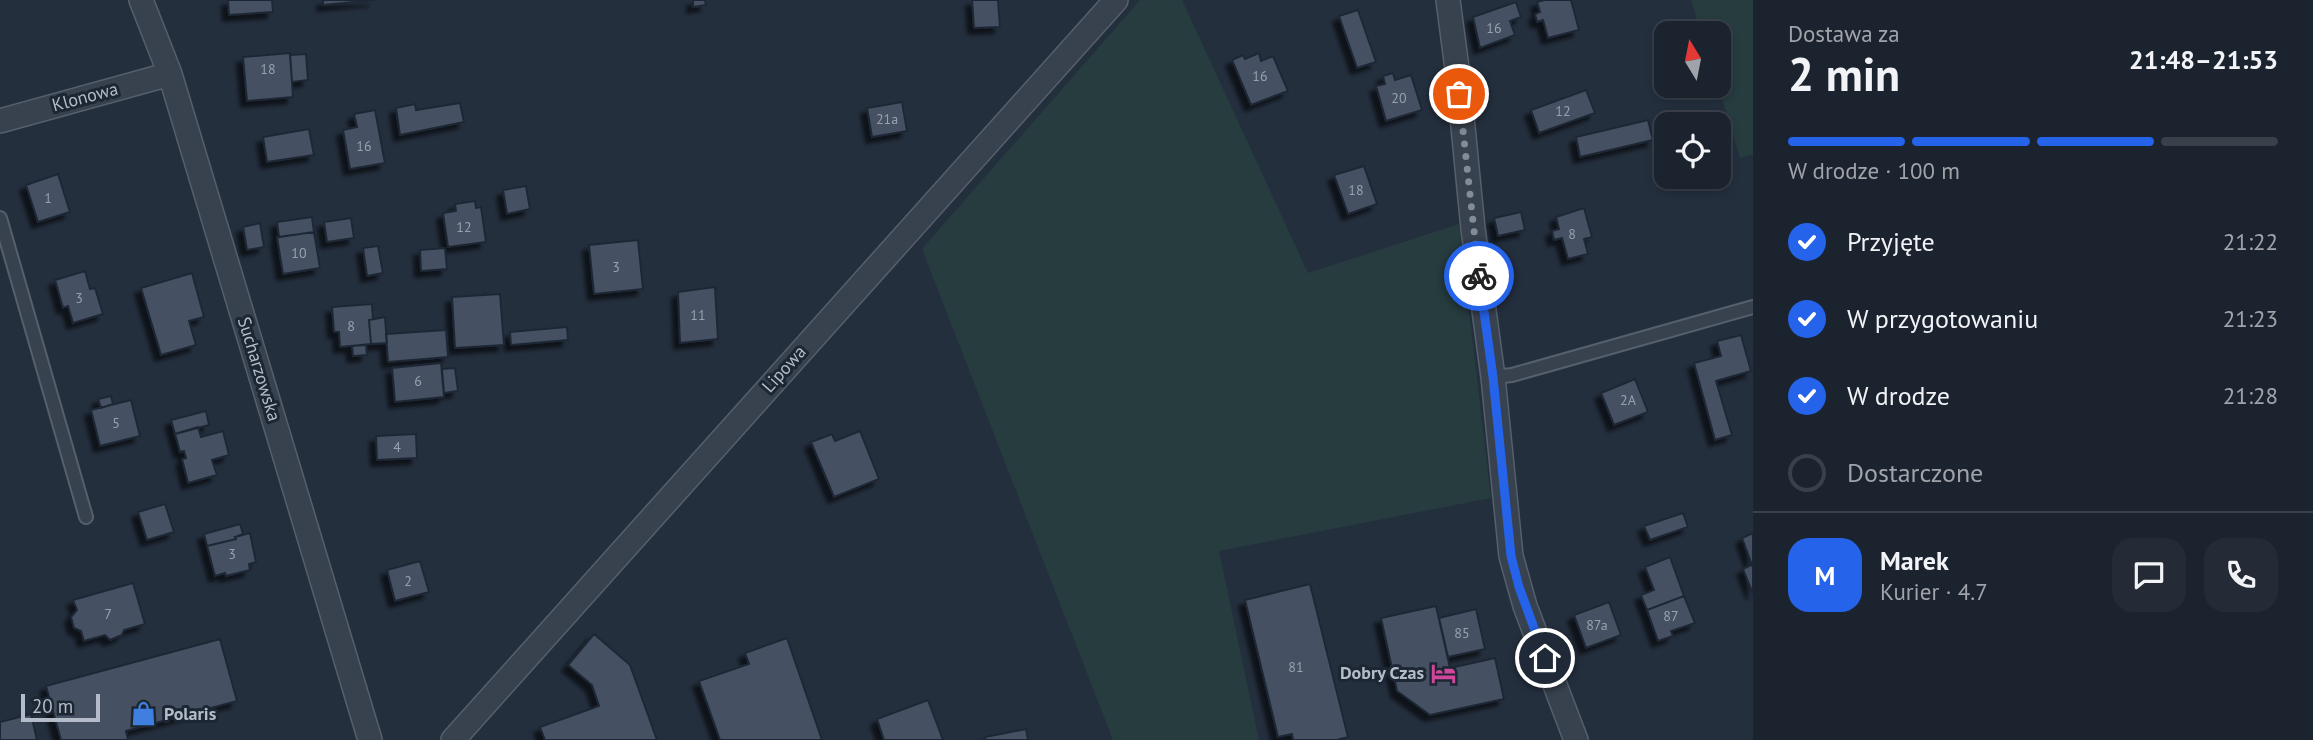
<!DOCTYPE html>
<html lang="pl">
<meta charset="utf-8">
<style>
body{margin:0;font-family:"PT Sans",sans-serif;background:#242b36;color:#f1f3f6;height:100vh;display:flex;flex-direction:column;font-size:26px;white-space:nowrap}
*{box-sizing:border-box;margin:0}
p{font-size:23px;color:#a0a4aa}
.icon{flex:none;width:38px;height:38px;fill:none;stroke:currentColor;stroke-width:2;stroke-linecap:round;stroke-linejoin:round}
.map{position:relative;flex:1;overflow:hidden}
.side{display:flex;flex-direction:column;background:#1b232e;width:560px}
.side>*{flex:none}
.needle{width:46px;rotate:350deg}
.tools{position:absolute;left:1654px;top:21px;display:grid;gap:14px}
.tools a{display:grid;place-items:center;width:77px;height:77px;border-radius:14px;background:#1b232e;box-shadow:0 4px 10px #0003,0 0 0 2px #39404a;font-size:35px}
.scale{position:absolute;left:21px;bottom:18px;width:79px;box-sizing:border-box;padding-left:7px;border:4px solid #b4bcc9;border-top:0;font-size:19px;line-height:24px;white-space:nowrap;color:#b4bcc9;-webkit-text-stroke:5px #1d2633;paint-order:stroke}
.pin{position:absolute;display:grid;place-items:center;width:60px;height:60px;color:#fff;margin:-30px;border:4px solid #fff;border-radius:50%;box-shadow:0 2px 7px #0007}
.courier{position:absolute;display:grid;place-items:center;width:70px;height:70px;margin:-35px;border:5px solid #2563eb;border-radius:50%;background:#fff;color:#222;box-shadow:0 2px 9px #0007}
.headline em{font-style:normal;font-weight:700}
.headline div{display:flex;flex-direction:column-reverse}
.headline{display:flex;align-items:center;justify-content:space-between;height:119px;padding:0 35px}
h1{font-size:46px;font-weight:700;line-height:52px}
.bar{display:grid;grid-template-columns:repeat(4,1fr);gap:10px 7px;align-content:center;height:84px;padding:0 35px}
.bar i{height:9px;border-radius:5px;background:#39404a}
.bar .current{background:#2563eb}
.bar p{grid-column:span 4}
.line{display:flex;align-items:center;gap:18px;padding:0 35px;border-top:2px solid #39404a}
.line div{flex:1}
.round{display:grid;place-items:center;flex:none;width:74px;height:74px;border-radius:21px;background:#242b36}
ol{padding:0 35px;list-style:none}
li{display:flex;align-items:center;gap:21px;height:77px}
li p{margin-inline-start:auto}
li .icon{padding:7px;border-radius:50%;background:#2563eb;color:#fff;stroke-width:4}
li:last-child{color:#a0a4aa}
li i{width:38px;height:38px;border:4px solid #39404a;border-radius:50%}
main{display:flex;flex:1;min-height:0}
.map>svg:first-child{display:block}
</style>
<main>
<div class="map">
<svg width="1753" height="740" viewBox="0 0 1753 740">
<defs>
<filter id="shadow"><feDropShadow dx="-6" dy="6" stdDeviation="2" flood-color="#0009"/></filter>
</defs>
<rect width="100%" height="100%" fill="#242f3e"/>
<!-- green -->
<path fill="#263c3f" d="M1140 0H1182L1308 273 1459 224 1491 498 1219 551 1259 740H1113L922 249Z
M1691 0H1753V154L1740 158 1718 86V33H1701Z"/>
<!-- building -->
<path fill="#455162" stroke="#1f2835" stroke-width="2" filter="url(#shadow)" d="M228 0H272L273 12 229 15Z
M323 0H375L323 5Z
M693 0H705L706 5 693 7Z
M972 0H998L1000 27 974 28Z
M1544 0H1571L1579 30 1548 38 1543 20 1537 22 1535 14 1540 12 1537 2Z
M1516 2 1521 17 1510 21 1515 35 1480 48 1473 17Z
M1358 10 1376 62 1357 68 1339 16Z
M290 53 293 97 247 101 243 57Z
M1259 53 1261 61 1273 56 1288 91 1251 105 1232 60 1243 55 1245 59Z
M306 54 308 80 292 82 290 55Z
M1393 73 1395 80 1411 75 1422 110 1386 121 1376 86 1385 84 1383 76Z
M1586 90 1595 113 1539 133 1531 110Z
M902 102 907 131 872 137 867 108Z
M460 103 464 122 400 135 396 108 415 104 416 110Z
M375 110 385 163 350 169 343 130 357 127 354 114Z
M1708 110 1712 124H1676L1674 120Z
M1648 120 1653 140 1580 157 1576 137Z
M309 129 314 155 267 162 263 137Z
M1364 166 1377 204 1348 214 1334 175Z
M58 174 70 212 38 222 26 185Z
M526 186 530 209 507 214 503 190Z
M475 201 476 208 481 207 486 242 448 247 443 213 456 211 455 204Z
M1584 208 1592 237 1584 239 1588 254 1568 259 1562 238 1554 240 1552 231 1559 229 1556 217Z
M1521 212 1525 230 1498 236 1494 218Z
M312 217 314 232 279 237 277 222Z
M351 218 354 238 327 242 324 222Z
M260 223 264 247 247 250 243 227Z
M314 232 320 268 283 274 277 237Z
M638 240 643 289 594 294 589 245Z
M378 246 383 273 367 276 363 248Z
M445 248 447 269 421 271 420 250Z
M85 271 90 289 95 288 103 314 73 323 68 306 63 308 55 280Z
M192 273 204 317 189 321 196 345 161 355 141 288Z
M715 287 718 339 680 343 678 292Z
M500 294 504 345 455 348 452 297Z
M372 304 373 320H369L371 344 340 347 339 332H334L332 307Z
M385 317 387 343 371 344 369 320Z
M567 327 568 340 511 345 510 332Z
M446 330 448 357 388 362 386 334Z
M1741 335 1751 371 1716 381 1732 435 1715 440 1694 363 1721 356 1717 341Z
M366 345 367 355 353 356 352 346Z
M441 363 444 397 395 402 392 368Z
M455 368 458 391 444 393 442 369Z
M1635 379 1648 412 1614 425 1601 393Z
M111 396 113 404 101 408 98 399Z
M131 400 140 436 100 446 91 410Z
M206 411 209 425 175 434 171 420Z
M198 427 201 437 223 431 229 455 212 460 217 475 188 483 182 459 186 458 184 451 180 452 175 434Z
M860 431 879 479 834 497 811 442 832 434 835 441Z
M416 434 417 458 377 460 376 436Z
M165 504 174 532 147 540 138 512Z
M1683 513 1688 527 1650 540 1644 526Z
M240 524 243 534 235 537 236 539 207 546 204 534Z
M250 533 256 562 249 564 250 570 226 576 225 573 215 576 207 546 236 539 235 537Z
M1753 533V564L1752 565 1742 538Z
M1670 557 1684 596 1647 610 1641 595 1654 590 1645 567Z
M420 561 429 592 395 601 387 570Z
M1753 564V594L1743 569Z
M133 583 145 624 124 630 122 635 110 640 105 635 84 641 81 631 74 628 71 617 77 610 73 600Z
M1310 584 1348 737 1337 740H1293L1292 734 1278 737 1245 600Z
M1684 596 1695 623 1671 631 1673 636 1658 641 1647 610Z
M1609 602 1621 635 1586 648 1574 615Z
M1436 606 1450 668 1495 658 1504 699 1430 715 1397 691 1381 618Z
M1476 609 1485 649 1448 657 1439 618Z
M594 634 630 665 657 740H545L540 727 599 706 592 685 568 665Z
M787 638 822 740H720L699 681 749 664 745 653Z
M220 639 237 701 126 731 128 740H61L46 686Z
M928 700 943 740H884L877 719Z
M31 714 37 740H0V722Z
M1026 729 1028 740H986L985 737Z"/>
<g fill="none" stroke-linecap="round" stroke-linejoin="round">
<defs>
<path id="service" d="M0 218 86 517
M1493 377 1512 375 1753 307"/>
<path id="minor" d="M141 0 170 74 370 740
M1448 0 1458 76 1473 229 1493 377 1511 556 1525 606 1576 740
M0 121 170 74
M453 740 1116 0"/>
</defs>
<!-- service casing -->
<use href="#service" stroke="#565f6c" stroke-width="16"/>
<!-- minor casing -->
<use href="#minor" stroke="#565f6c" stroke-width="26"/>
<!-- service -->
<use href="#service" stroke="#38414e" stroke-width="12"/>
<!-- minor -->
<use href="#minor" stroke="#38414e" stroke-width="23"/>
</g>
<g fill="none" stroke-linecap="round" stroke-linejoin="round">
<!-- done -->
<path stroke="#828b98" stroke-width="7" stroke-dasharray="0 12.6" d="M1459 94 1479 276"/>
<!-- route -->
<path stroke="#2563eb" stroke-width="9" d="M1479 276 1493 377 1511 556 1519 587 1545 658"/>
</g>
<!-- icons -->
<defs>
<symbol id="hotel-bare" viewBox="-9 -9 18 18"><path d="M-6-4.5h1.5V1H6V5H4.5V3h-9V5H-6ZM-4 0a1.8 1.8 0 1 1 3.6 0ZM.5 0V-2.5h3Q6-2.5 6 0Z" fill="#d1479c" stroke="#1d2633" stroke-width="2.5" paint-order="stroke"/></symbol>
<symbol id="shop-bare" viewBox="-9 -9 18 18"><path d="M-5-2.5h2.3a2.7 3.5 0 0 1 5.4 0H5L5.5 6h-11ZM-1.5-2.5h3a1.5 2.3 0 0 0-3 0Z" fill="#3f7fe0" stroke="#1d2633" stroke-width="2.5" paint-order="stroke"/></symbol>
</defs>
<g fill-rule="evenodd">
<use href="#hotel-bare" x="1426" y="656" width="35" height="35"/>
<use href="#shop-bare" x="126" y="696" width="35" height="35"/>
</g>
<g text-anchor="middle" stroke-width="6" stroke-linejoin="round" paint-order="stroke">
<!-- number labels -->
<g font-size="14" fill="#98a1af">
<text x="1494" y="33">16</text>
<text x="268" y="74">18</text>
<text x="1260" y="81">16</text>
<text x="1399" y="103">20</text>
<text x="1563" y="116">12</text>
<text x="887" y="124">21a</text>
<text x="364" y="151">16</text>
<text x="1356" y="195">18</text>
<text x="48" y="203">1</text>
<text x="464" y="232">12</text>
<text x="1572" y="239">8</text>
<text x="299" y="258">10</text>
<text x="616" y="272">3</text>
<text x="79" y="303">3</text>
<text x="698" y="320">11</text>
<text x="351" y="331">8</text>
<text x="418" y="386">6</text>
<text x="1628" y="405">2A</text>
<text x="116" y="428">5</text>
<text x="397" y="452">4</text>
<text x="232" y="559">3</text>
<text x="408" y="586">2</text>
<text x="108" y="619">7</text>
<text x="1671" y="621">87</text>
<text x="1597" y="630">87a</text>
<text x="1462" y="638">85</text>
<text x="1296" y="672">81</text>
</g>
<!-- street labels -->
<g font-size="18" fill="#b4bcc9" stroke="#1d2633">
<text transform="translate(85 97) rotate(-15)" y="6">Klonowa</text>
<text transform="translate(259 369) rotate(73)" y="6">Sucharzowska</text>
<text transform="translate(784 369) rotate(-48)" y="6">Lipowa</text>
</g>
<!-- poi labels -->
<g font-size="18" font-weight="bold" fill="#b4bcc9" stroke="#1d2633" text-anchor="end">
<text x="1424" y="679">Dobry Czas</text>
<text x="164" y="720" text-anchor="start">Polaris</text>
</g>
</g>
</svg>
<div class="tools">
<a><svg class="needle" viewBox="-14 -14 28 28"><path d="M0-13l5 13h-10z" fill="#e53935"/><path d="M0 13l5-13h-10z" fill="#a0a4aa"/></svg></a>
<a><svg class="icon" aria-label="locate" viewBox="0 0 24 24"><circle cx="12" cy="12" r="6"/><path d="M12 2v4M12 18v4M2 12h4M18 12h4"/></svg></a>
</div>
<div class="scale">20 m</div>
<div class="pin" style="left:1459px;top:94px;background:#ea580c"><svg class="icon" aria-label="bag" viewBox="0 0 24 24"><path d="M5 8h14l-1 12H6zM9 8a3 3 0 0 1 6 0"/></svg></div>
<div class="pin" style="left:1545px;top:658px;background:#1f2937"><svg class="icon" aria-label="home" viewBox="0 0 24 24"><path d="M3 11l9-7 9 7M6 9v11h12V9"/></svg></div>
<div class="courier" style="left:1479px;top:276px"><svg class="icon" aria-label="bike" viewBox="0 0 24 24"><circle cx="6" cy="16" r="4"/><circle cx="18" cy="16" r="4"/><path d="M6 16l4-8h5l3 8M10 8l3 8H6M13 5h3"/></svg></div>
</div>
<section class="side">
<div class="headline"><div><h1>2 min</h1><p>Dostawa za</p></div><em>21:48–21:53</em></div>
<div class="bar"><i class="current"></i><i class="current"></i><i class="current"></i><i></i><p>W drodze · 100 m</p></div>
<ol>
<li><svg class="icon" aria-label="check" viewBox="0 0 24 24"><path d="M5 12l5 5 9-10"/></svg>Przyjęte<p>21:22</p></li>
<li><svg class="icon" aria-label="check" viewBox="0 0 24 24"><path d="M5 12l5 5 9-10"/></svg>W przygotowaniu<p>21:23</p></li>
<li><svg class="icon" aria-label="check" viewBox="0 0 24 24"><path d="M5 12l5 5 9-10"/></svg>W drodze<p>21:28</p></li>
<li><i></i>Dostarczone</li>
</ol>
<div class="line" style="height:126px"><b class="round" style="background:#2563eb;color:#fff">M</b><div><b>Marek</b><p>Kurier · 4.7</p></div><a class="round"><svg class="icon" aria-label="chat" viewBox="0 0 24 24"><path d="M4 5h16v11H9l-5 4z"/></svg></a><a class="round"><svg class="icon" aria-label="phone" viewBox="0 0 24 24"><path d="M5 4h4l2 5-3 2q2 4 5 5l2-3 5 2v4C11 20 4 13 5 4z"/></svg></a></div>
</section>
</main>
